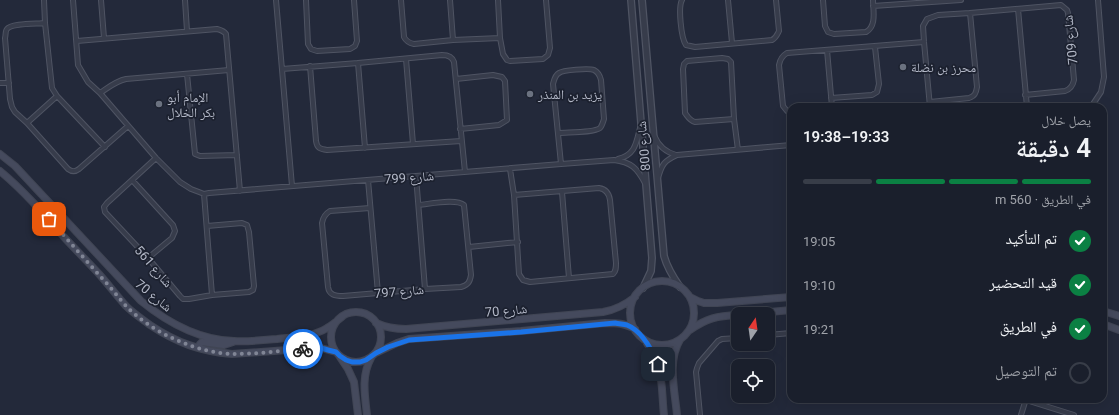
<!DOCTYPE html>
<html lang="ar">
<meta charset="utf-8">
<style>
body{margin:0;font-family:Roboto,"Noto Naskh Arabic",sans-serif;background:#272c38;color:#f1f3f6;direction:rtl;height:100vh;display:flex;flex-direction:column;font-size:15px;white-space:nowrap}
*{box-sizing:border-box;margin:0}
p{font-size:13px;color:#9fa2a9}
.icon{flex:none;width:22px;height:22px;fill:none;stroke:currentColor;stroke-width:2;stroke-linecap:round;stroke-linejoin:round}
.map{position:relative;flex:1;overflow:hidden;direction:ltr}
.drawer{position:absolute;left:787px;top:103px;width:320px;height:300px;display:flex;flex-direction:column;background:#1a1f2c;border-radius:12px;box-shadow:0 4px 16px #0002,0 0 0 1px #383d48;direction:rtl}
.drawer>*{flex:none}
.needle{width:26px;rotate:13deg}
.fabs{position:absolute;left:731px;top:307px;display:grid;gap:8px}
.fabs a{display:grid;place-items:center;width:44px;height:44px;border-radius:8px;background:#1a1f2c;box-shadow:0 4px 16px #0002,0 0 0 1px #383d48;font-size:20px}
.pin{position:absolute;display:grid;place-items:center;width:34px;height:34px;color:#fff;margin:-17px;border-radius:8px;box-shadow:0 2px 6px #0006}
.courier{position:absolute;display:grid;place-items:center;width:40px;height:40px;margin:-20px;border:3px solid #1a73e8;border-radius:50%;background:#fff;color:#222;box-shadow:0 1px 5px #0007}
.summary em{font-style:normal;font-weight:600}
.summary div{display:flex;flex-direction:column-reverse}
.summary{display:flex;align-items:center;justify-content:space-between;height:68px;padding:0 16px}
h1{font-size:26px;font-weight:600;line-height:30px}
.bar{display:grid;grid-template-columns:repeat(4,1fr);gap:6px 4px;align-content:center;height:48px;padding:0 16px}
.bar i{height:5px;border-radius:3px;background:#383d48}
.bar .selected{background:#0b8043}
.bar p{grid-column:span 4}
ol{padding:0 16px;list-style:none}
li{display:flex;align-items:center;gap:12px;height:44px}
li p{margin-inline-start:auto}
li .icon{padding:4px;border-radius:50%;background:#0b8043;color:#fff;stroke-width:4}
li:last-child{color:#9fa2a9}
li i{width:22px;height:22px;border:2px solid #383d48;border-radius:50%}
.map>svg:first-child{display:block}
</style>
<div class="map">
<svg width="1119" height="415" viewBox="0 0 1119 415">
<rect width="100%" height="100%" fill="#23293a"/>
<g fill="none" stroke-linecap="round" stroke-linejoin="round">
<defs>
<path id="minor" d="M73 0 78 65 88 82 100 93 156 158 180 182 191 189 199 192 204 194 209 193 561 164 614 160C631 162 637 168 645 183
M101 0 104 38
M185 0 187 31
M276 0 292 186
M306 0 308 44 311 49 317 51 350 49 355 46 357 41 354 0
M401 0 404 37C406 41 409 43 414 44L453 40 500 38
M450 0 453 40
M498 0 500 38 503 54 507 60 510 61 543 59 548 55 550 48 546 0
M682 0C678 7 681 38 686 45L695 47 772 40C776 38 777 35 779 31L776 0
M728 0 732 43
M823 0 825 26 828 32 834 34 866 32C877 26 873 10 873 0
M873 6 961 0
M1018 9 1027 107
M45 23C38 24 11 23 7 29 5 31 6 35 5 38L10 99 12 107 15 112 27 123 68 169C72 172 75 172 79 169L128 126
M77 41 217 29C221 30 224 31 226 34L240 191
M827 50 832 107
M406 59 413 144
M358 63 365 148
M310 66 316 141C317 148 320 149 327 150L461 141
M282 69 358 63 442 55C447 55 452 56 454 62L465 172
M187 74 195 154 200 156 237 155
M456 79 493 75 502 77 505 81 507 120 499 125 460 129
M0 83H9
M100 93C109 87 116 81 126 79L229 70
M57 96 105 147
M831 98 872 95 877 92 879 84 875 47
M930 102 969 98C975 96 976 93 977 87L970 13
M930 107 924 42 923 26 927 19 938 15 970 13 1061 5 1067 10 1068 13 1074 80C1073 85 1071 89 1065 91L1025 95
M1091 107 1101 92 1104 77 1098 0
M791 113 787 111 783 106 779 65C780 59 782 56 787 53L924 42
M734 119 695 122C690 121 688 117 685 113L683 69 684 64 687 61 722 58 728 59 731 62 734 119 738 150
M27 123 57 96 52 88 45 23 44 0
M558 133C567 132 594 133 600 128 602 126 603 122 604 119L601 80C600 76 598 72 594 70 589 68 563 70 559 73 555 75 554 80 553 84L561 164
M655 137C659 147 666 152 676 155
M156 158 107 203 104 207 105 212 148 258 180 296 183 299H189L212 295 249 292 253 290 254 286 249 232 247 225 242 223 207 226
M618 159C635 155 636 144 640 128
M510 169 514 195 519 274 523 280 530 282 613 274C616 271 616 268 616 263L610 200C609 193 606 189 599 188L514 195
M416 176 425 289
M658 178C662 164 664 161 677 155L791 145
M132 180 173 225 175 231 172 238 148 258
M368 180 378 293
M562 192 569 278
M204 194 212 295
M370 208 330 211C325 214 323 217 322 223L328 287C329 295 335 296 343 296L425 289 461 287C468 285 470 282 471 275L464 205C456 198 430 204 419 205
M469 247 518 242
M768 335 791 333
M1026 400 1074 415
M700 415 696 372 697 368 699 363 718 341 722 339 738 338
M1021 415 1026 399"/>
<path id="tertiary" d="M631 0 652 258 651 271 643 288
M642 0 664 256C667 267 673 277 680 287"/>
<path id="secondary" d="M0 154 15 166 141 301C168 323 199 340 234 341 248 342 263 340 277 339 293 337 313 337 327 328 332 325 337 321 342 317
M0 171C23 190 43 213 63 236 75 249 87 261 99 274 108 284 117 296 126 306 133 313 142 319 150 325 177 343 200 351 232 354L314 348H321L336 352
M630 313a32 32 0 1 1 64 0a32 32 0 1 1-64 0Z
M690 297 698 301 704 303H717L791 297
M1103 311 1119 316
M331 337a25 25 0 1 1 50 0a25 25 0 1 1-50 0Z
M748 314 791 310
M376 323C387 328 395 329 406 329L603 312C615 310 625 305 635 297
M1103 324 1119 330
M690 330C707 318 717 316 738 315
M645 340C650 348 655 356 658 365 663 380 662 399 664 415
M198 348 200 344 202 342 224 345 233 342
M376 353 397 343 409 339 521 331 605 323C618 323 623 323 635 329
M340 357 348 369 354 382 358 415
M367 415C365 396 361 376 371 358
M677 415C675 392 667 361 680 340"/>
</defs>
<!-- minor casing -->
<use href="#minor" stroke="#4f5463" stroke-width="6"/>
<!-- tertiary casing -->
<use href="#tertiary" stroke="#4f5463" stroke-width="8"/>
<!-- secondary casing -->
<use href="#secondary" stroke="#404554" stroke-width="8"/>
<!-- minor -->
<use href="#minor" stroke="#373c4b" stroke-width="4"/>
<!-- tertiary -->
<use href="#tertiary" stroke="#373c4b" stroke-width="5.5"/>
<!-- secondary -->
<use href="#secondary" stroke="#454a5d" stroke-width="6"/>
</g>
<g fill="none" stroke-linecap="round" stroke-linejoin="round">
<!-- done -->
<path stroke="#808595" stroke-width="4" stroke-dasharray="0 7.2" d="M49 219C66 238 83 257 100 276 109 285 117 296 126 306 151 332 196 353 233 354 256 354 280 351 303 349"/>
<!-- route -->
<path stroke="#1a73e8" stroke-width="5" d="M303 349 321 348 328 350 336 352 340 356 346 360 352 362H360L366 360 376 353 388 347 409 340 521 332 615 323C619 324 623 324 627 325 642 331 652 350 658 364"/>
</g>
<!-- markers -->
<g fill="#6b7280" stroke="#1c212f" stroke-width="1.5">
<circle cx="903" cy="67" r="4"/>
<circle cx="530" cy="94" r="4"/>
<circle cx="159" cy="104" r="4"/>
</g>
<g text-anchor="middle" stroke-width="3.5" stroke-linejoin="round" paint-order="stroke">
<!-- street labels -->
<g font-size="13" fill="#b2b7c6" stroke="#1c212f">
<text transform="translate(1070 40) rotate(-96)" y="5">شارع 709</text>
<text transform="translate(643 146) rotate(-95)" y="5">شارع 800</text>
<text transform="translate(409 177) rotate(-4)" y="5">شارع 799</text>
<text transform="translate(154 266) rotate(49)" y="5">شارع 561</text>
<text transform="translate(399 291) rotate(-5)" y="5">شارع 797</text>
<text transform="translate(154 295) rotate(39)" y="5">شارع 70</text>
<text transform="translate(506 310) rotate(-5)" y="5">شارع 70</text>
</g>
<!-- poi labels -->
<g font-size="13" fill="#b2b7c6" stroke="#1c212f" text-anchor="start">
<text x="911" y="72">محرز بن نضلة</text>
<text x="538" y="99">يزيد بن المنذر</text>
<text x="167" y="102">الإمام أبو<tspan x="167" dy="15">بكر الخلال</tspan></text>
</g>
</g>
</svg>
<div class="fabs">
<a><svg class="needle" viewBox="-14 -14 28 28"><path d="M0-13l5 13h-10z" fill="#e53935"/><path d="M0 13l5-13h-10z" fill="#9fa2a9"/></svg></a>
<a><svg class="icon" aria-label="locate" viewBox="0 0 24 24"><circle cx="12" cy="12" r="6"/><path d="M12 2v4M12 18v4M2 12h4M18 12h4"/></svg></a>
</div>
<div class="pin" style="left:49px;top:219px;background:#ea580c"><svg class="icon" aria-label="bag" viewBox="0 0 24 24"><path d="M5 8h14l-1 12H6zM9 8a3 3 0 0 1 6 0"/></svg></div>
<div class="pin" style="left:658px;top:364px;background:#1f2937"><svg class="icon" aria-label="home" viewBox="0 0 24 24"><path d="M3 11l9-7 9 7M6 9v11h12V9"/></svg></div>
<div class="courier" style="left:303px;top:349px"><svg class="icon" aria-label="bike" viewBox="0 0 24 24"><circle cx="6" cy="16" r="4"/><circle cx="18" cy="16" r="4"/><path d="M6 16l4-8h5l3 8M10 8l3 8H6M13 5h3"/></svg></div>
<section class="drawer">
<div class="summary"><div><h1>4 دقيقة</h1><p>يصل خلال</p></div><em>19:33–19:38</em></div>
<div class="bar"><i class="selected"></i><i class="selected"></i><i class="selected"></i><i></i><p>في الطريق · 560 m</p></div>
<ol>
<li><svg class="icon" aria-label="check" viewBox="0 0 24 24"><path d="M5 12l5 5 9-10"/></svg>تم التأكيد<p>19:05</p></li>
<li><svg class="icon" aria-label="check" viewBox="0 0 24 24"><path d="M5 12l5 5 9-10"/></svg>قيد التحضير<p>19:10</p></li>
<li><svg class="icon" aria-label="check" viewBox="0 0 24 24"><path d="M5 12l5 5 9-10"/></svg>في الطريق<p>19:21</p></li>
<li><i></i>تم التوصيل</li>
</ol>
</section>
</div>
